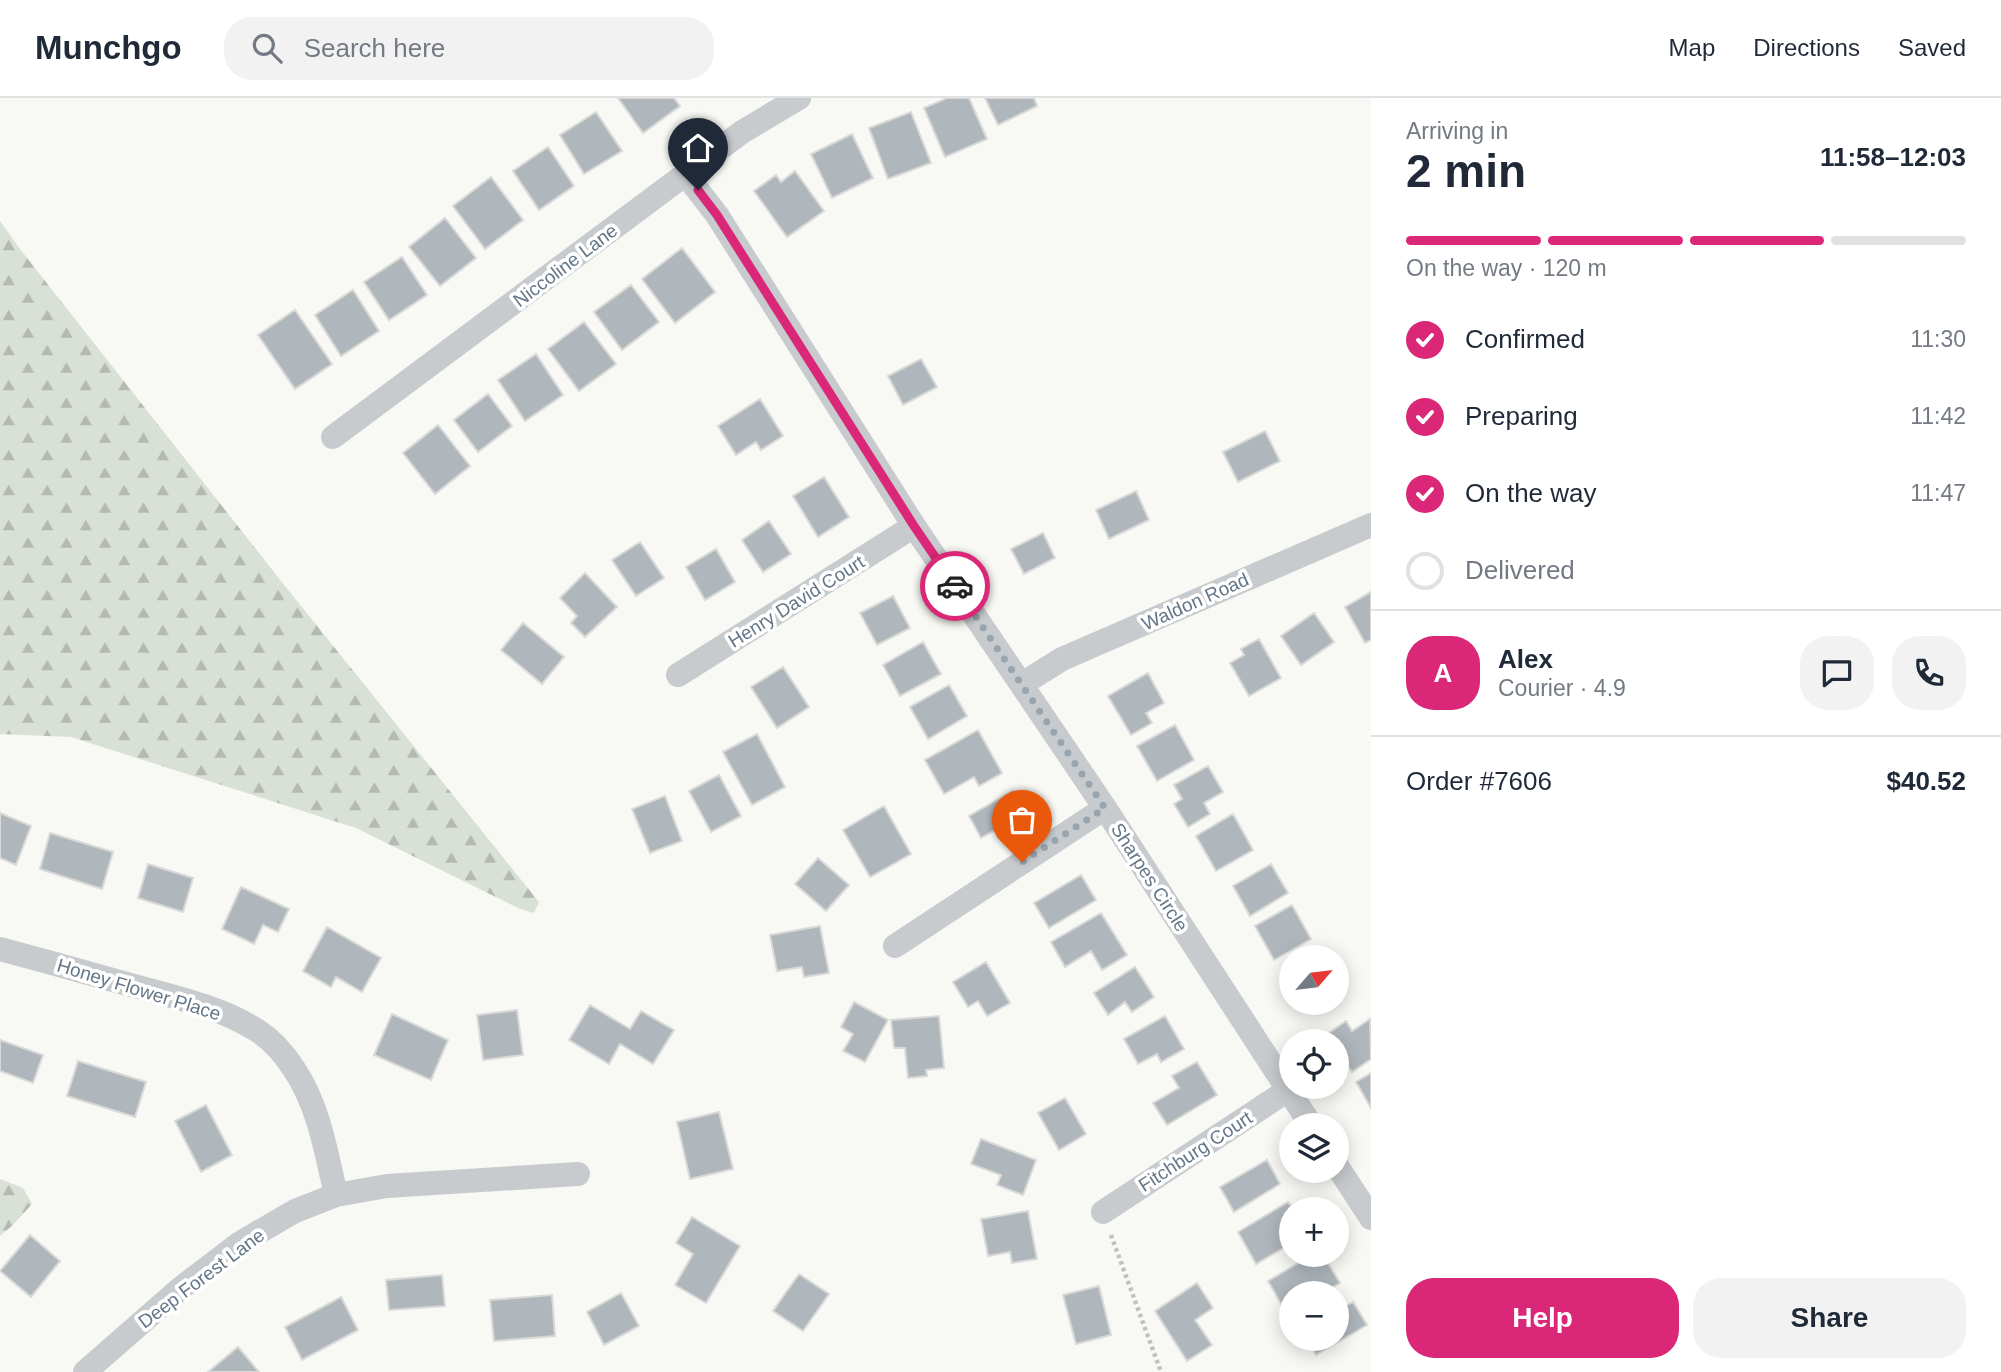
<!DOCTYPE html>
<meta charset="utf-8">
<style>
body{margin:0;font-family:Arial,sans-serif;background:#f2f2f3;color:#1f2937;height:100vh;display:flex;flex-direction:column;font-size:26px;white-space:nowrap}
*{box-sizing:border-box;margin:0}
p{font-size:23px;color:#747a83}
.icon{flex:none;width:38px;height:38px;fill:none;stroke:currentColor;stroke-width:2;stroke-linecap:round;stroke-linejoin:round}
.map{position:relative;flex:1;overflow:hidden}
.details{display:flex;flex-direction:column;background:#fff;width:630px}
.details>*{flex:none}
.needle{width:46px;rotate:62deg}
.controls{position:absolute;left:1279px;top:847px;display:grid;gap:14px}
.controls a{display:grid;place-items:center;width:70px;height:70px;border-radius:50%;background:#fff;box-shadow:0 4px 18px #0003;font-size:35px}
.pin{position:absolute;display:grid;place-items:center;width:60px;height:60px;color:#fff;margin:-72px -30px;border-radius:50% 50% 50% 0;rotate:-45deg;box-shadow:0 0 7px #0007}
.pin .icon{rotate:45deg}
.courier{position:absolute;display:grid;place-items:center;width:70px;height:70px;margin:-35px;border:5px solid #db2777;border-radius:50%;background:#fff;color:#222;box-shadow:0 2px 9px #0007}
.headline em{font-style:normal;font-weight:800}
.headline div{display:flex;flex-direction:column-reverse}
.headline{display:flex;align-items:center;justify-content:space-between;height:119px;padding:0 35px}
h1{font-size:46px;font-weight:800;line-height:52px}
.bar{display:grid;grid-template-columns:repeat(4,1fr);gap:10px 7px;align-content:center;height:84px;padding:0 35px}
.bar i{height:9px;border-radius:5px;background:#e0e1e3}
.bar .active{background:#db2777}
.bar p{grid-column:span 4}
.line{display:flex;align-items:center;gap:18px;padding:0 35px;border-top:2px solid #e0e1e3}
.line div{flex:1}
.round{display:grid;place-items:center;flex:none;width:74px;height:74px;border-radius:28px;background:#f2f2f3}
ol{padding:0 35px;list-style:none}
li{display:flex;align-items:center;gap:21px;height:77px}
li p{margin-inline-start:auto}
li .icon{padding:7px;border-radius:50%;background:#db2777;color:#fff;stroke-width:4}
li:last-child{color:#747a83}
li i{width:38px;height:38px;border:4px solid #e0e1e3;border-radius:50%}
.action{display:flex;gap:14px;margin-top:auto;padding:14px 35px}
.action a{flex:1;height:80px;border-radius:28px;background:#db2777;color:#fff;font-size:28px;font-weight:800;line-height:80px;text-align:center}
.action a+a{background:#f2f2f3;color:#1f2937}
header{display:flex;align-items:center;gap:42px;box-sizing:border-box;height:98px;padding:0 35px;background:#fff;border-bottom:2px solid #e0e1e3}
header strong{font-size:33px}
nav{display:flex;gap:38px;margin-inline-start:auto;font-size:24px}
.search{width:490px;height:63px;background:#f2f2f3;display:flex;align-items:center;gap:18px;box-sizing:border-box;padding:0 24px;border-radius:28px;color:#747a83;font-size:26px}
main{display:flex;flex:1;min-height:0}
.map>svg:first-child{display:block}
</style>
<header>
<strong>Munchgo</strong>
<div class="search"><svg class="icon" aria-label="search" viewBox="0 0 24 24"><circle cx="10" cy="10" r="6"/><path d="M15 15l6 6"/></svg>Search here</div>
<nav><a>Map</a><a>Directions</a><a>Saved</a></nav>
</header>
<main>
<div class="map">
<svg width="1371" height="1274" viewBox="0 0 1371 1274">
<defs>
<pattern id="forest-firs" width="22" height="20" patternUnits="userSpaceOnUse" patternTransform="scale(1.75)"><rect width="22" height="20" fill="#d9e0d5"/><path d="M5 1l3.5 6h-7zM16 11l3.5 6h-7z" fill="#b4bab3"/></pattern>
</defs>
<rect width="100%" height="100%" fill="#f8f8f4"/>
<!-- forest -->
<path fill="url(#forest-firs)" d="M0 123 20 151 281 483 539 804 534 815 520 811 356 730 71 639 0 636Z
M0 1081 23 1090 32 1106 13 1127 0 1138Z"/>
<!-- building -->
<path fill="#afb7bd" stroke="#d9d9d7" stroke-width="2" d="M618 0H674L680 8 643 35Z
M947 0H969L987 41 945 59 924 10Z
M985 0H1034L1037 8 998 27Z
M596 14 622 53 584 76 560 37Z
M911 14 931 65 888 81 869 30Z
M852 36 873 80 832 100 811 56Z
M548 49 574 88 539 112 513 73Z
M795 73 824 113 787 139 754 93 776 77 781 84Z
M491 79 523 122 485 151 453 108Z
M445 120 476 160 440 188 409 149Z
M682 150 715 194 675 225 642 181Z
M402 159 427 197 389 222 364 184Z
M631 187 659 224 622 252 594 214Z
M353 192 379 233 341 258 315 217Z
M295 212 332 266 295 291 258 237Z
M584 224 616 266 579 293 548 251Z
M536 256 563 297 525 323 498 282Z
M921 261 937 289 903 307 888 278Z
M488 296 512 328 478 354 454 322Z
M760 301 783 338 761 352 756 344 736 357 718 328Z
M438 327 470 368 435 396 403 355Z
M1265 333 1280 363 1238 384 1223 354Z
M824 379 849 419 818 439 793 398Z
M1136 393 1149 422 1109 441 1096 412Z
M769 423 791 456 763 474 742 442Z
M1043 435 1055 460 1024 476 1011 451Z
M640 444 664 480 636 498 612 462Z
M716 451 735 484 705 502 686 469Z
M585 475 617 509 585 539 571 525 577 518 560 500Z
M1371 494V542L1365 545 1345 509Z
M893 498 910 530 877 547 860 515Z
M1314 515 1334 544 1301 567 1281 538Z
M523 525 564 559 542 586 501 552Z
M1259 541 1281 580 1249 598 1230 565 1244 557 1241 551Z
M923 544 941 576 900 598 883 567Z
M783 569 809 609 777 630 751 589Z
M1148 575 1164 605 1146 615 1152 625 1131 637 1108 598Z
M949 587 967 618 928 641 910 609Z
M1175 627 1194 662 1157 683 1137 648Z
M978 632 1002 675 979 688 974 679 944 696 925 662Z
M757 636 785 689 752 707 723 654Z
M1208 668 1223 694 1204 705 1210 716 1188 729 1174 706 1182 701 1174 687Z
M719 677 741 718 711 734 689 693Z
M1013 693 1025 715 981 740 969 718Z
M665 698 682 743 650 755 632 711Z
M884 708 911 756 870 779 843 732Z
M0 715 31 728 16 767 0 760Z
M1233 716 1253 752 1216 773 1196 738Z
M50 735 113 754 102 791 40 771Z
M818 760 849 787 826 813 795 786Z
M148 766 193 780 183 814 138 800Z
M1271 766 1288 795 1250 818 1233 788Z
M1081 777 1096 802 1049 830 1034 805Z
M241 789 289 811 278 834 263 827 254 846 222 831Z
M1292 807 1311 841 1274 862 1255 828Z
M1101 815 1127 857 1102 872 1091 853 1065 869 1051 844Z
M820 828 829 875 804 879 802 869 777 873 770 837Z
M327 829 381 860 362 894 336 879 331 889 303 873Z
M986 864 1010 905 987 918 978 903 968 909 953 884Z
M1135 869 1154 899 1132 914 1125 904 1108 917 1094 895Z
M1292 870V893L1281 876Z
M854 904 888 922 865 964 843 953 853 936 841 929Z
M1298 905H1320L1304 914Z
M590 907 630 931 641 913 674 932 653 966 620 946 609 966 569 942Z
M517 912 523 957 483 962 477 917Z
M392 916 448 942 431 982 374 957Z
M939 918 944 970 926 972 927 978 908 980 905 950H894L891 922Z
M1165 918 1184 951 1161 964 1157 956 1138 966 1124 941Z
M1370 921 1371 961 1352 974 1337 953V943H1330L1326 937 1346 923 1352 933Z
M0 942 43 957 33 985 0 973Z
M78 963 146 984 135 1019 67 998Z
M1197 964 1217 997 1167 1027 1153 1005 1179 990 1172 978Z
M1371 975V1010L1356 984Z
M1065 1000 1086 1036 1059 1052 1038 1015Z
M206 1007 232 1057 201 1074 175 1023Z
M719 1014 733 1071 690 1081 677 1024Z
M981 1041 1036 1062 1023 1097 997 1087 1001 1077 971 1066Z
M1267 1062 1280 1086 1234 1114 1220 1089Z
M1288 1104 1293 1111 1292 1145 1256 1166 1238 1134Z
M1028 1113 1037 1161 1012 1165 1010 1154 988 1158 981 1121Z
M692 1119 740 1148 706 1205 675 1187 693 1156 676 1145Z
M30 1137 60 1163 31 1199 0 1173Z
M1312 1157H1323L1340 1185 1322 1195H1292V1213L1287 1216 1268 1183Z
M799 1176 829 1196 803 1233 773 1213Z
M442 1177 445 1208 389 1212 386 1182Z
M1197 1185 1213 1210 1195 1222 1212 1247 1187 1263 1155 1213Z
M1099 1188 1111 1237 1076 1246 1063 1197Z
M621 1195 639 1228 604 1247 587 1214Z
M552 1197 555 1238 494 1243 490 1202Z
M341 1199 358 1232 302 1262 285 1229Z
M1353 1204 1367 1227 1316 1257 1306 1241H1337V1213Z
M238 1249 259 1274H208Z"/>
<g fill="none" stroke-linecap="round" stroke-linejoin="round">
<!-- path -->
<path stroke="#bec1c3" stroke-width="4.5" stroke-dasharray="3.5 3.5" stroke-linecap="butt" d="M1111 1137 1161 1274"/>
<!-- street -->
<path stroke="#c7cbce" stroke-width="24" d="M686 77 717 117 914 428 1105 710 1311 1027
M333 339 742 34 799 0
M678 577 914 428
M1022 586 1062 561 1371 427
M895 848 1105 710
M0 851C46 863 92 876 138 889 179 900 222 910 258 933 272 942 285 957 294 971 319 1008 326 1054 336 1097
M1337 1068 1371 1120
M1103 1114 1288 992
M85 1274 181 1190 240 1145 295 1113 336 1097 387 1088 578 1076"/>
</g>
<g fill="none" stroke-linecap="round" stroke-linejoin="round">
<!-- done -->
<path stroke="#98a4ae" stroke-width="7" stroke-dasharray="0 12.6" d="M955 488 1105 710 1022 764"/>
<!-- route -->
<path stroke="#db2777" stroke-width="9" d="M698 92 717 117 914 428 955 488"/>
</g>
<g text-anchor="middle" stroke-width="7" stroke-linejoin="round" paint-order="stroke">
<!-- street labels -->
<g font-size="19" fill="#647788" stroke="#fff">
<text transform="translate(565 167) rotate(-37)" y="7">Niccoline Lane</text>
<text transform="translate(796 503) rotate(-32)" y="7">Henry David Court</text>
<text transform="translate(1195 503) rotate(-24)" y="7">Waldon Road</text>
<text transform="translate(1150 779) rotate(57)" y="7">Sharpes Circle</text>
<text transform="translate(139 891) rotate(17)" y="7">Honey Flower Place</text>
<text transform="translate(1195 1053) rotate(-33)" y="7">Fitchburg Court</text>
<text transform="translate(201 1180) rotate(-37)" y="7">Deep Forest Lane</text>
</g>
</g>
</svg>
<div class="controls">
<a><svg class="needle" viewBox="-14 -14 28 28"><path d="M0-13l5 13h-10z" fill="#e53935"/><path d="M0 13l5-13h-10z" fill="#747a83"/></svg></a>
<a><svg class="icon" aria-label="locate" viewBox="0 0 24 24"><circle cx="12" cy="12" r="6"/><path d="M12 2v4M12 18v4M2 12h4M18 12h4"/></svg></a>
<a><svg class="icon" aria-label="layers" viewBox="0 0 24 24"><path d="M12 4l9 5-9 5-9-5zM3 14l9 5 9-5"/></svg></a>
<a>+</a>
<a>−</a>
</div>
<div class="pin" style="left:1022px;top:764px;background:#ea580c"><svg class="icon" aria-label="bag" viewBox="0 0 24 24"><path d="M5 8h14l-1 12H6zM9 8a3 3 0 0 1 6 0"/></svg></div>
<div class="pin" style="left:698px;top:92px;background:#1f2937"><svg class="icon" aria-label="home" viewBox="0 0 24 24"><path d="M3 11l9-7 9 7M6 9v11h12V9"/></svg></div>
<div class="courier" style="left:955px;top:488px"><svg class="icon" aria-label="car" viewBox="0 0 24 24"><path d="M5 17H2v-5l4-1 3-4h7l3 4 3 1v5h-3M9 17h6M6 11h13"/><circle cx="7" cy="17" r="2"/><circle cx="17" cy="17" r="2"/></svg></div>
</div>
<section class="details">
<div class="headline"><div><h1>2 min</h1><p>Arriving in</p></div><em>11:58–12:03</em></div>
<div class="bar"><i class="active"></i><i class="active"></i><i class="active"></i><i></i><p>On the way · 120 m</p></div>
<ol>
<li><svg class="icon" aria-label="check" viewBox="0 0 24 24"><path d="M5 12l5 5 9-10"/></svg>Confirmed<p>11:30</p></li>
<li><svg class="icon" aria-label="check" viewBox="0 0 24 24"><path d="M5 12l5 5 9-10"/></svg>Preparing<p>11:42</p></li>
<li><svg class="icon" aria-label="check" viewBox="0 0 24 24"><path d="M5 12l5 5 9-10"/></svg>On the way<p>11:47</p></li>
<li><i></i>Delivered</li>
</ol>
<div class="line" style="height:126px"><b class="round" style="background:#db2777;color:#fff">A</b><div><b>Alex</b><p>Courier · 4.9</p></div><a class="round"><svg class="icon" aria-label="chat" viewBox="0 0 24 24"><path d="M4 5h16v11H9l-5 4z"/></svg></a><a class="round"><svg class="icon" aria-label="phone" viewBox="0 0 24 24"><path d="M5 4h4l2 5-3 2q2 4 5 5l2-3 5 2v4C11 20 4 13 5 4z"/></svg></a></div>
<div class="line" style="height:91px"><div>Order #7606</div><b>$40.52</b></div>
<div class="action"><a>Help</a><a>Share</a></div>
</section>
</main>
